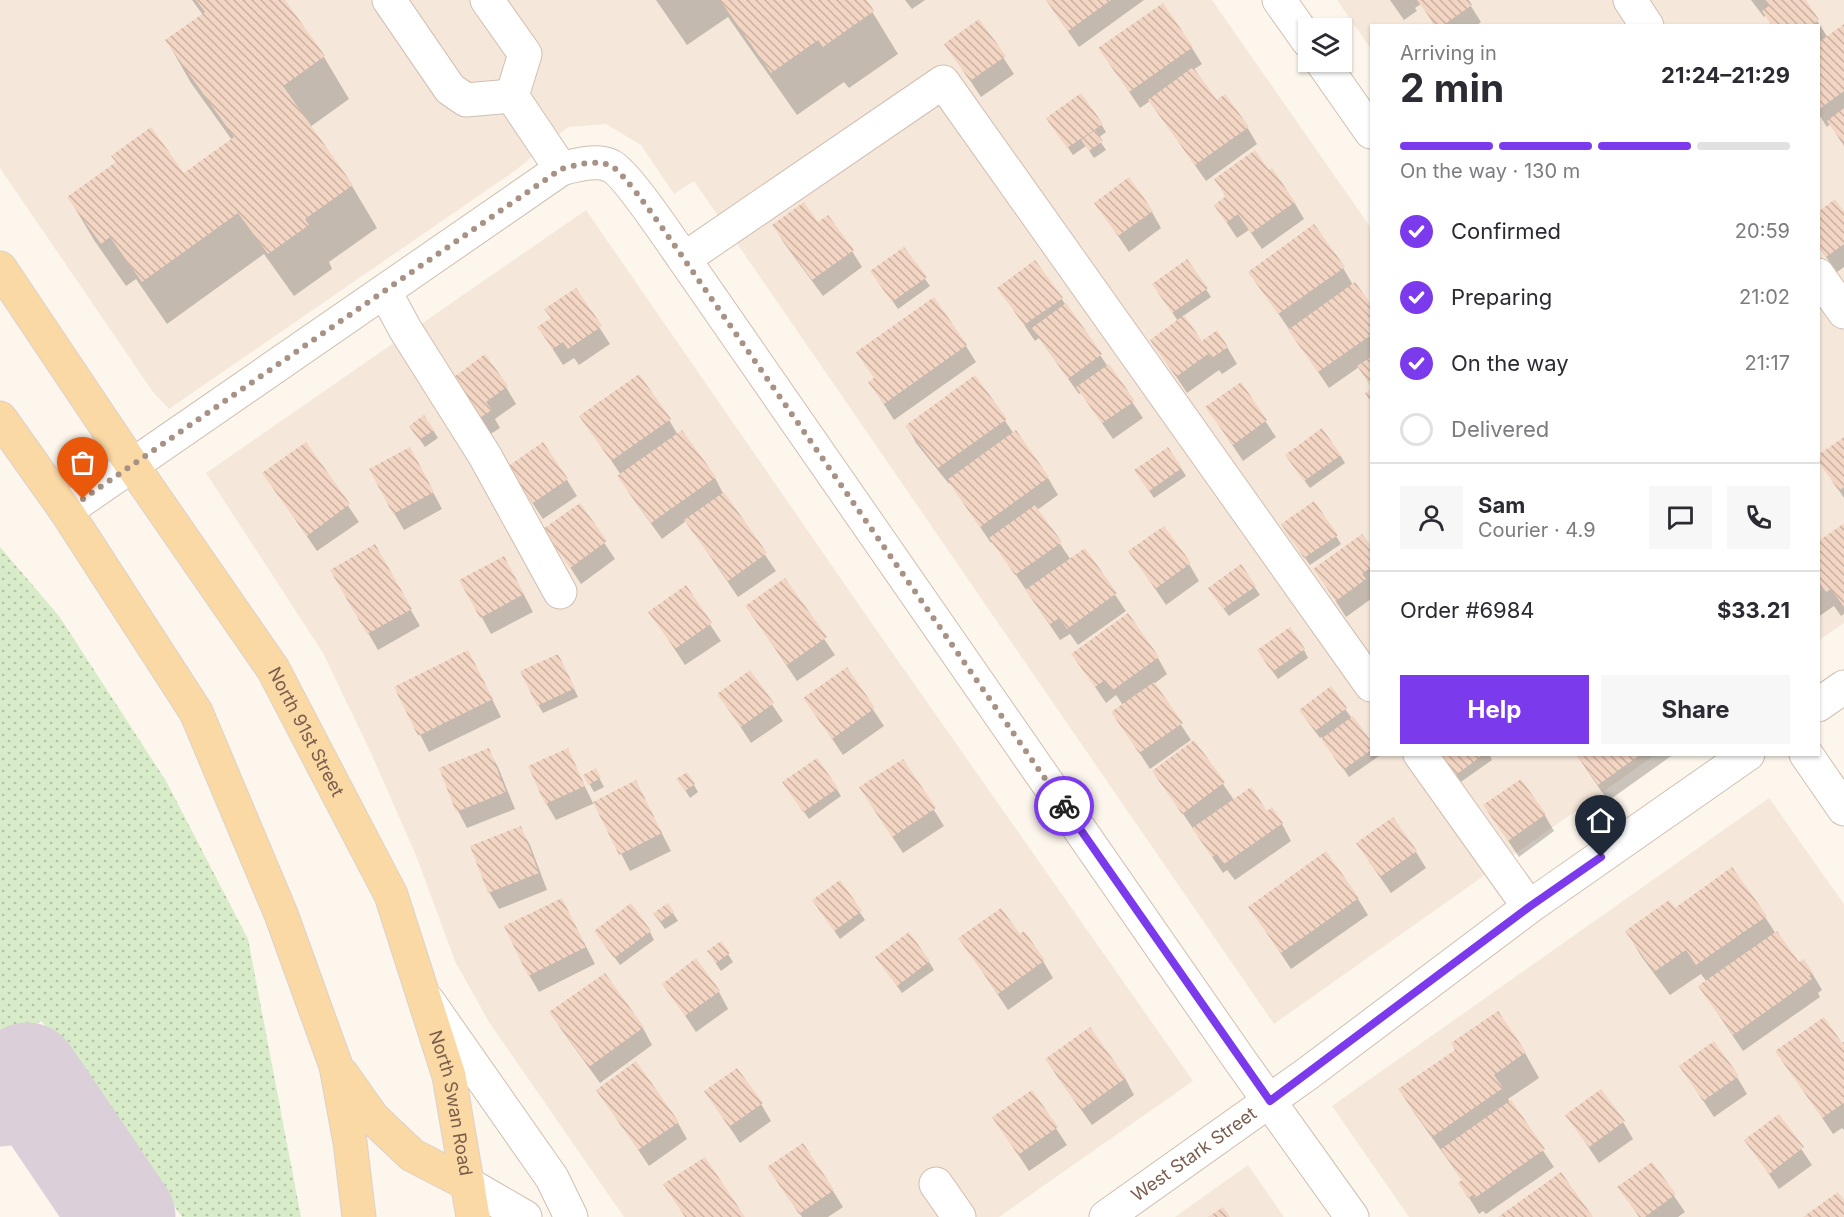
<!DOCTYPE html>
<meta charset="utf-8">
<style>
body{margin:0;font-family:Inter,sans-serif;background:#f7f7f7;color:#2b2b33;height:100vh;display:flex;flex-direction:column;font-size:22px;white-space:nowrap}
*{box-sizing:border-box;margin:0}
p{font-size:20px;color:#7c7c81}
.icon{flex:none;width:33px;height:33px;fill:none;stroke:currentColor;stroke-width:2;stroke-linecap:round;stroke-linejoin:round}
.map{position:relative;flex:1;overflow:hidden}
.details{position:absolute;left:1370px;top:24px;width:450px;height:732px;display:flex;flex-direction:column;background:#fff;border-radius:0px;box-shadow:0 2px 4px #0004}
.details>*{flex:none}
.controls{position:absolute;left:1298px;top:18px;display:grid;gap:12px}
.controls a{display:grid;place-items:center;width:54px;height:54px;border-radius:0px;background:#fff;box-shadow:0 2px 4px #0004;font-size:30px}
.pin{position:absolute;display:grid;place-items:center;width:51px;height:51px;color:#fff;margin:-62px -26px;border-radius:50% 50% 50% 0;rotate:-45deg;box-shadow:0 0 6px #0007}
.pin .icon{rotate:45deg}
.courier{position:absolute;display:grid;place-items:center;width:60px;height:60px;margin:-30px;border:4px solid #7c3aed;border-radius:50%;background:#fff;color:#222;box-shadow:0 2px 8px #0007}
.headline em{font-style:normal;font-weight:700}
.headline div{display:flex;flex-direction:column-reverse}
.headline{display:flex;align-items:center;justify-content:space-between;height:102px;padding:0 30px}
h1{font-size:39px;font-weight:700;line-height:45px}
.bar{display:grid;grid-template-columns:repeat(4,1fr);gap:9px 6px;align-content:center;height:72px;padding:0 30px}
.bar i{height:8px;border-radius:4px;background:#e1e1e2}
.bar .selected{background:#7c3aed}
.bar p{grid-column:span 4}
.line{display:flex;align-items:center;gap:15px;padding:0 30px;border-top:2px solid #e1e1e2}
.line div{flex:1}
.round{display:grid;place-items:center;flex:none;width:63px;height:63px;border-radius:0px;background:#f7f7f7}
ol{padding:0 30px;list-style:none}
li{display:flex;align-items:center;gap:18px;height:66px}
li p{margin-inline-start:auto}
li .icon{padding:6px;border-radius:50%;background:#7c3aed;color:#fff;stroke-width:4}
li:last-child{color:#7c7c81}
li i{width:33px;height:33px;border:3px solid #e1e1e2;border-radius:50%}
.action{display:flex;gap:12px;margin-top:auto;padding:12px 30px}
.action a{flex:1;height:69px;border-radius:0px;background:#7c3aed;color:#fff;font-size:24px;font-weight:700;line-height:69px;text-align:center}
.action a+a{background:#f7f7f7;color:#2b2b33}
.map>svg:first-child{display:block}
</style>
<div class="map">
<svg width="1844" height="1217" viewBox="0 0 1844 1217">
<defs>
<pattern id="grass-dots" width="8" height="8" patternUnits="userSpaceOnUse" patternTransform="scale(1.5)"><rect width="8" height="8" fill="#d8ecc9"/><path d="M2 2h.1M6 6h.1" fill="none" stroke="#b4c2a5" stroke-width="1.8" stroke-linecap="round"/></pattern>
<pattern id="building-back-hatch" width="6" height="6" patternUnits="userSpaceOnUse" patternTransform="scale(1.5)"><rect width="6" height="6" fill="#f3d5c3"/><path d="M-1 5l2 2M0 0l6 6M5-1l2 2" fill="none" stroke="#cab0a1"/></pattern>
</defs>
<rect width="100%" height="100%" fill="#fdf6ec"/>
<!-- residential -->
<path fill="#f5e8da" d="M0 0H1212L1371 228V754L1655 755 1274 1024 694 181 674 194 641 145 606 124 568 127 516 170 169 409 153 392 0 168Z
M1337 0H1844V623L1818 641V26H1371V49Z
M586 210 875 628 1193 1081 999 1217H624L489 1022 466 981 455 961 417 858 371 753 323 653 206 473Z
M1769 798 1844 904V1217H1409L1332 1106Z
M1248 1165 1284 1217H1175Z"/>
<!-- grass -->
<path fill="url(#grass-dots)" d="M0 547 59 616 166 781 248 939 301 1217H182L162 1189 152 1193 73 1090 84 1075 41 1021 0 1048Z"/>
<!-- shadow -->
<path fill="#0003" d="M192 0H283L324 57 349 99 310 127 352 186 377 228 329 262 332 269 294 296 264 254 167 324 136 279 126 286 94 240 69 198 184 175 232 140 191 83 167 41 203 15Z
M656 0H865L898 54 849 88 844 82 797 115 728 17 687 45Z
M905 0H925L912 9Z
M1046 0H1144L1079 47Z
M1390 0H1467L1481 22 1476 26H1435L1421 4 1415 8 1417 11 1404 20Z
M1751 0H1804L1828 38 1844 26V146L1830 124 1827 127 1818 113V26H1772L1766 15 1764 17Z
M979 21 1014 74 981 97 946 44Z
M1192 48 1202 64 1193 70 1217 102 1247 127 1257 144 1206 181 1150 101 1140 108 1100 49Z
M1101 124 1106 132 1098 138 1106 150 1094 158 1086 146 1073 155 1053 126Z
M1216 179 1294 202 1304 219 1262 249 1249 230 1237 238 1215 205 1226 197Z
M1096 203 1152 212 1161 228 1129 252Z
M1818 213 1844 214V267L1837 272 1818 246Z
M818 224 852 251 862 267 823 296 784 243 774 226Z
M904 249 930 286 898 309 877 279Z
M1343 268 1353 285 1371 306V387L1359 367 1329 388 1250 272Z
M999 288 1061 298 1143 418 1113 439 1081 393 1079 394 1039 338 1035 341Z
M1206 289 1211 297 1183 316 1202 343 1227 347 1237 364 1222 374 1219 370 1187 393 1152 340 1178 321 1158 292Z
M575 290 610 344 579 365 574 358 563 365 539 328 552 319Z
M966 346 976 362 894 420 870 383 875 379 858 352Z
M975 377 1014 434 1015 432 1048 478 1058 495 1037 510 1071 560 1085 550 1126 611 1078 645 1070 634 1060 640 993 541 991 543 950 483 949 484 916 443 907 426Z
M1240 384 1276 437 1243 461 1207 407Z
M506 387 516 404 495 419 500 428 489 435 461 397Z
M581 416 669 420 678 435 715 478 724 495 776 571 738 597 686 521 662 539 629 493 619 476 621 475Z
M433 430 438 438 425 447 416 434Z
M1844 438V498L1818 459V457Z
M306 444 359 522 317 551 264 474Z
M1340 455 1345 463 1310 488 1292 464Z
M419 466 442 509 404 530 394 513Z
M509 468 567 480 577 496 543 519Z
M1181 468 1186 476 1154 498 1140 478Z
M579 505 615 559 581 584 545 529Z
M1844 528V614L1841 616 1834 606 1818 617V539L1820 542Z
M1287 533 1336 536 1341 544 1310 565Z
M374 546 420 626 378 650 332 571Z
M1371 549V599L1346 617 1315 569Z
M1130 551 1189 564 1199 581 1166 605Z
M1240 566 1260 595 1229 616 1214 596Z
M513 574 533 612 491 634 461 580Z
M784 580 835 655 797 681 747 607Z
M685 587 721 641 685 665 650 612Z
M1304 650 1308 658 1278 679 1263 658Z
M1073 654 1158 658 1167 674 1154 684 1191 740 1150 769 1113 712 1123 705 1116 695 1106 703Z
M562 663 578 697 543 713 538 705Z
M477 669 501 717 429 752 396 688Z
M846 669 884 726 843 755 805 699Z
M750 672 783 721 751 743 719 694Z
M1345 709 1371 744V754L1379 756 1349 777 1322 737 1320 738 1305 718Z
M1194 742 1234 800 1282 824 1291 841 1235 880 1227 870 1223 873 1154 771Z
M488 750 498 767 515 809 467 828 458 811Z
M567 750 593 803 635 782 671 851 630 871 595 803 556 820 546 803Z
M1437 754H1489L1492 760 1458 784Z
M1576 754H1674L1608 801Z
M903 761 944 826 903 853 871 805Z
M595 770 604 787 594 792 585 776Z
M694 785 698 792 690 798 683 787Z
M836 788 841 796 809 819 789 791Z
M1485 806 1544 814 1554 831 1519 857Z
M520 828 530 845 547 890 499 909 489 892Z
M1416 852 1426 868 1391 893 1368 860Z
M839 882 865 920 840 939 818 908Z
M1358 899 1368 915 1291 969 1250 907Z
M562 900 595 964 539 992 529 975Z
M668 905 678 921 665 929 660 922Z
M1674 910 1765 917 1776 934 1799 964 1812 973 1822 990 1818 993 1820 997 1743 1051 1700 987 1707 982 1701 974 1670 995 1641 956 1627 931Z
M650 932 654 940 620 965 601 939Z
M1019 936 1043 961 1053 978 1008 1010 960 938Z
M721 943 733 962 721 971 713 959Z
M929 962 934 970 902 993 882 965Z
M664 984 719 992 728 1009 696 1032Z
M551 1013 643 1028 652 1045 600 1083 561 1029Z
M1844 1044V1130L1842 1128 1833 1134 1777 1051Z
M1525 1053 1539 1078 1508 1099 1554 1167 1486 1214 1483 1211 1479 1214 1460 1183 1463 1181 1415 1114 1400 1089Z
M1681 1067 1737 1077 1747 1094 1714 1117Z
M1057 1076 1125 1078 1134 1095 1092 1125Z
M598 1090 678 1123 687 1139 649 1166Z
M706 1092 761 1104 771 1121 740 1143Z
M1032 1092 1067 1145 1029 1171 994 1118Z
M1567 1115 1623 1122 1633 1139 1599 1163Z
M1779 1116 1812 1165 1779 1189 1746 1140Z
M1652 1164 1685 1212 1678 1217H1639L1619 1187Z
M779 1184 833 1191 843 1207 828 1217H802Z"/>
<g fill="none" stroke-linecap="round" stroke-linejoin="round">
<!-- taxiway -->
<path stroke="#dbcfda" stroke-width="105" d="M0 1094 27 1075 123 1217"/>
</g>
<!-- building -->
<path fill="url(#building-back-hatch)" d="M196 0H285L325 56 283 86 353 185 305 219 309 225 268 254 238 213 142 282 110 237 101 244 67 197 116 162 111 156 151 127 184 173 234 137 165 40 205 12Z
M720 0H867L874 11 823 47 818 40 771 73Z
M1046 0H1111L1068 31Z
M1417 0H1469L1472 5 1442 26H1436Z
M1765 0H1806L1819 20 1810 26H1772L1762 11 1769 6Z
M1163 3 1193 47 1129 92 1098 48Z
M979 19 1006 56 970 81 944 44Z
M1844 24V91L1818 110V43Z
M1193 67 1217 100 1225 94 1249 127 1195 165 1148 100Z
M1081 93 1103 124 1067 148 1046 118Z
M1844 108V145L1827 121Z
M1095 130 1103 141 1089 151 1081 140Z
M1255 150 1269 170 1272 168 1295 202 1251 233 1238 214 1226 223 1214 205 1226 196 1214 179Z
M1129 177 1153 211 1118 236 1094 203Z
M1835 199 1844 211V244L1826 257 1818 245V212Z
M804 202 818 222 828 215 854 250 812 280 772 225Z
M1314 224 1345 267 1278 314 1248 272Z
M904 247 927 277 892 302 870 271Z
M1187 259 1208 288 1172 313 1152 284Z
M1035 260 1063 298 1024 325 997 288Z
M1355 282 1371 304V335L1318 372 1288 330Z
M576 288 602 326 568 349 563 342 553 349 537 327 551 318 544 309Z
M934 297 967 345 884 404 868 382 874 378 856 352Z
M1066 303 1102 354 1068 379 1032 328Z
M1184 315 1202 341 1217 330 1228 347 1212 358 1208 354 1176 377 1150 340Z
M485 354 508 386 486 402 492 410 478 419 450 380Z
M1371 357V386L1357 366Z
M1109 364 1135 401 1102 423 1076 387Z
M639 374 671 419 611 461 579 416Z
M975 375 1007 419 938 468 905 426Z
M1241 382 1267 420 1233 445 1205 407Z
M1371 389V402L1365 393Z
M424 415 434 430 419 440 409 426Z
M1322 428 1341 455 1304 481 1285 455Z
M682 430 716 477 651 523 617 476Z
M1016 430 1049 477 980 527 947 480Z
M1844 437V487L1839 491 1818 461V455Z
M306 442 350 504 307 536 262 473Z
M543 442 568 479 533 503 507 467Z
M410 447 434 492 393 514 369 469Z
M1168 447 1182 468 1149 491 1134 470Z
M724 492 767 553 728 581 684 520Z
M1314 501 1338 535 1304 558 1281 524Z
M580 503 607 541 570 568 543 529Z
M1035 505 1062 542 1015 575 989 538Z
M1843 524 1844 525V607L1831 589 1826 592 1818 581V537L1820 540Z
M1164 526 1191 563 1155 589 1128 551Z
M1362 534 1371 546V567L1362 574 1366 579 1336 601 1313 569Z
M375 544 412 609 367 634 330 570Z
M1085 548 1117 593 1067 629 1059 618 1050 624 1025 590Z
M504 556 524 594 480 618 459 580Z
M1241 564 1256 586 1223 609 1208 588Z
M785 578 827 637 787 665 745 606Z
M686 585 712 623 675 649 648 612Z
M1128 613 1159 657 1113 690 1105 680 1095 687 1071 654Z
M1290 627 1305 649 1272 672 1257 650Z
M468 650 493 699 418 736 394 687Z
M558 654 575 688 537 706 520 671Z
M847 667 875 708 832 739 803 698Z
M750 670 774 703 741 727 717 694Z
M1154 682 1183 723 1139 753 1111 712Z
M1331 686 1347 708 1315 731 1299 710Z
M1353 716 1371 741V750L1343 770 1321 739Z
M1194 740 1225 782 1182 814 1152 771Z
M489 748 506 792 456 812 439 768Z
M568 748 585 786 545 804 528 766Z
M1436 754H1484L1453 777Z
M1576 754H1641L1598 785Z
M817 758 838 788 803 812 782 782Z
M903 759 936 808 892 837 859 787Z
M596 768 601 778 588 785 583 775Z
M687 772 695 784 685 791 676 779Z
M1521 779 1546 814 1508 841 1483 805Z
M636 780 662 833 619 855 593 802Z
M1251 787 1267 811 1272 807 1283 823 1224 864 1217 854 1212 857 1192 828Z
M1393 817 1417 851 1380 877 1356 843Z
M521 826 539 873 488 893 470 846Z
M1326 851 1359 898 1281 953 1248 907Z
M1732 867 1767 916 1696 965 1686 950 1654 972 1625 931 1669 900 1675 908Z
M840 880 862 911 834 931 812 900Z
M562 898 586 947 528 976 504 926Z
M631 903 651 931 614 958 594 931Z
M668 903 674 912 660 922 653 913Z
M1001 908 1020 934 1024 931 1045 960 998 994 958 938Z
M1777 931 1799 962 1804 959 1813 973 1809 976 1812 979 1733 1035 1698 986Z
M909 932 930 961 897 986 875 957Z
M721 941 730 953 716 963 707 951Z
M696 958 720 991 685 1016 662 984Z
M605 973 644 1027 589 1067 549 1012Z
M1498 1011 1526 1052 1494 1075 1503 1088 1432 1137 1398 1089 1455 1050 1451 1043Z
M1824 1017 1842 1043 1844 1042V1103L1822 1118 1775 1051Z
M1090 1027 1126 1078 1081 1110 1045 1059Z
M1714 1041 1739 1076 1703 1101 1679 1066Z
M636 1061 679 1122 638 1150 596 1090Z
M737 1068 763 1103 729 1127 704 1091Z
M1601 1089 1625 1121 1589 1147 1565 1115Z
M1032 1090 1058 1127 1018 1155 992 1117Z
M1511 1100 1545 1149 1475 1198 1473 1195 1468 1198 1458 1183 1462 1180 1441 1149Z
M1779 1114 1804 1147 1769 1174 1744 1140Z
M803 1143 834 1190 799 1214 767 1167Z
M705 1157 745 1217H685L663 1184Z
M1652 1162 1676 1194 1645 1217H1640L1617 1187Z
M1561 1172 1593 1217H1498Z
M1838 1192 1844 1200V1217H1803Z
M1223 1207 1230 1217H1208Z"/>
<g fill="none" stroke-linecap="round" stroke-linejoin="round">
<defs>
<g id="minor">
<path d="M389 0 450 89 466 100 512 96"/>
<path d="M487 0 525 54 512 96 561 169"/>
<path d="M1279 0 1308 41"/>
<path d="M1630 0 1647 26"/>
<path d="M1322 62 1371 132"/>
<path d="M684 259 943 82 1371 685"/>
<path d="M1818 275 1844 312"/>
<path d="M385 292 405 329 485 456 560 592"/>
<path d="M66 511 561 169C575 165 597 159 611 166 626 173 672 242 684 259L1239 1059 1352 1217"/>
<path d="M1818 705 1844 687"/>
<path d="M1420 754 1529 907"/>
<path d="M1806 754 1844 809"/>
<path d="M428 1001 552 1178 571 1217"/>
<path d="M468 1184 525 1217"/>
<path d="M936 1184 959 1217"/>
<path id="s1" d="M1106 1217 1307 1074 1529 907 1748 754"/>
</g>
<g id="major">
<path id="s2" d="M0 268 132 465 273 669 391 895 449 1076 473 1217"/>
<path d="M0 418 66 511 196 712 281 914 336 1066 350 1142 359 1217"/>
<path d="M342 1074 373 1118 412 1155 468 1184"/>
</g>
</defs>
<!-- minor casing -->
<use href="#minor" stroke="#d1beb0" stroke-width="35"/>
<!-- major casing -->
<use href="#major" stroke="#dad1cd" stroke-width="35"/>
<!-- minor -->
<use href="#minor" stroke="#fff" stroke-width="33"/>
<!-- major -->
<use href="#major" stroke="#fbd9a5" stroke-width="33"/>
</g>
<g fill="none" stroke-linecap="round" stroke-linejoin="round">
<!-- done -->
<path stroke="#a89285" stroke-width="6" stroke-dasharray="0 10.8" d="M83 499 561 169C575 165 597 159 611 166 625 172 672 242 684 259L1064 806"/>
<!-- route -->
<path stroke="#7c3aed" stroke-width="8" d="M1064 806 1270 1101 1529 907 1601 857"/>
</g>
<g text-anchor="middle" stroke-width="6" stroke-linejoin="round" paint-order="stroke">
<!-- street labels -->
<g font-size="18" fill="#7a5c4d" stroke="#fffaf3">
<text dy="6" stroke="none"><textPath href="#s2" startOffset="556">North 91st Street</textPath></text>
<text dy="6" stroke="none"><textPath href="#s2" startOffset="957">North Swan Road</textPath></text>
<text dy="6" stroke="none"><textPath href="#s1" startOffset="108">West Stark Street</textPath></text>
</g>
</g>
</svg>
<div class="controls">
<a><svg class="icon" aria-label="layers" viewBox="0 0 24 24"><path d="M12 4l9 5-9 5-9-5zM3 14l9 5 9-5"/></svg></a>
</div>
<div class="pin" style="left:83px;top:499px;background:#ea580c"><svg class="icon" aria-label="bag" viewBox="0 0 24 24"><path d="M5 8h14l-1 12H6zM9 8a3 3 0 0 1 6 0"/></svg></div>
<div class="pin" style="left:1601px;top:857px;background:#1f2937"><svg class="icon" aria-label="home" viewBox="0 0 24 24"><path d="M3 11l9-7 9 7M6 9v11h12V9"/></svg></div>
<div class="courier" style="left:1064px;top:806px"><svg class="icon" aria-label="bike" viewBox="0 0 24 24"><circle cx="6" cy="16" r="4"/><circle cx="18" cy="16" r="4"/><path d="M6 16l4-8h5l3 8M10 8l3 8H6M13 5h3"/></svg></div>
<section class="details">
<div class="headline"><div><h1>2 min</h1><p>Arriving in</p></div><em>21:24–21:29</em></div>
<div class="bar"><i class="selected"></i><i class="selected"></i><i class="selected"></i><i></i><p>On the way · 130 m</p></div>
<ol>
<li><svg class="icon" aria-label="check" viewBox="0 0 24 24"><path d="M5 12l5 5 9-10"/></svg>Confirmed<p>20:59</p></li>
<li><svg class="icon" aria-label="check" viewBox="0 0 24 24"><path d="M5 12l5 5 9-10"/></svg>Preparing<p>21:02</p></li>
<li><svg class="icon" aria-label="check" viewBox="0 0 24 24"><path d="M5 12l5 5 9-10"/></svg>On the way<p>21:17</p></li>
<li><i></i>Delivered</li>
</ol>
<div class="line" style="height:108px"><a class="round"><svg class="icon" aria-label="person" viewBox="0 0 24 24"><circle cx="12" cy="8" r="4"/><path d="M4 21q1-7 8-7t8 7"/></svg></a><div><b>Sam</b><p>Courier · 4.9</p></div><a class="round"><svg class="icon" aria-label="chat" viewBox="0 0 24 24"><path d="M4 5h16v11H9l-5 4z"/></svg></a><a class="round"><svg class="icon" aria-label="phone" viewBox="0 0 24 24"><path d="M5 4h4l2 5-3 2q2 4 5 5l2-3 5 2v4C11 20 4 13 5 4z"/></svg></a></div>
<div class="line" style="height:78px"><div>Order #6984</div><b>$33.21</b></div>
<div class="action"><a>Help</a><a>Share</a></div>
</section>
</div>
